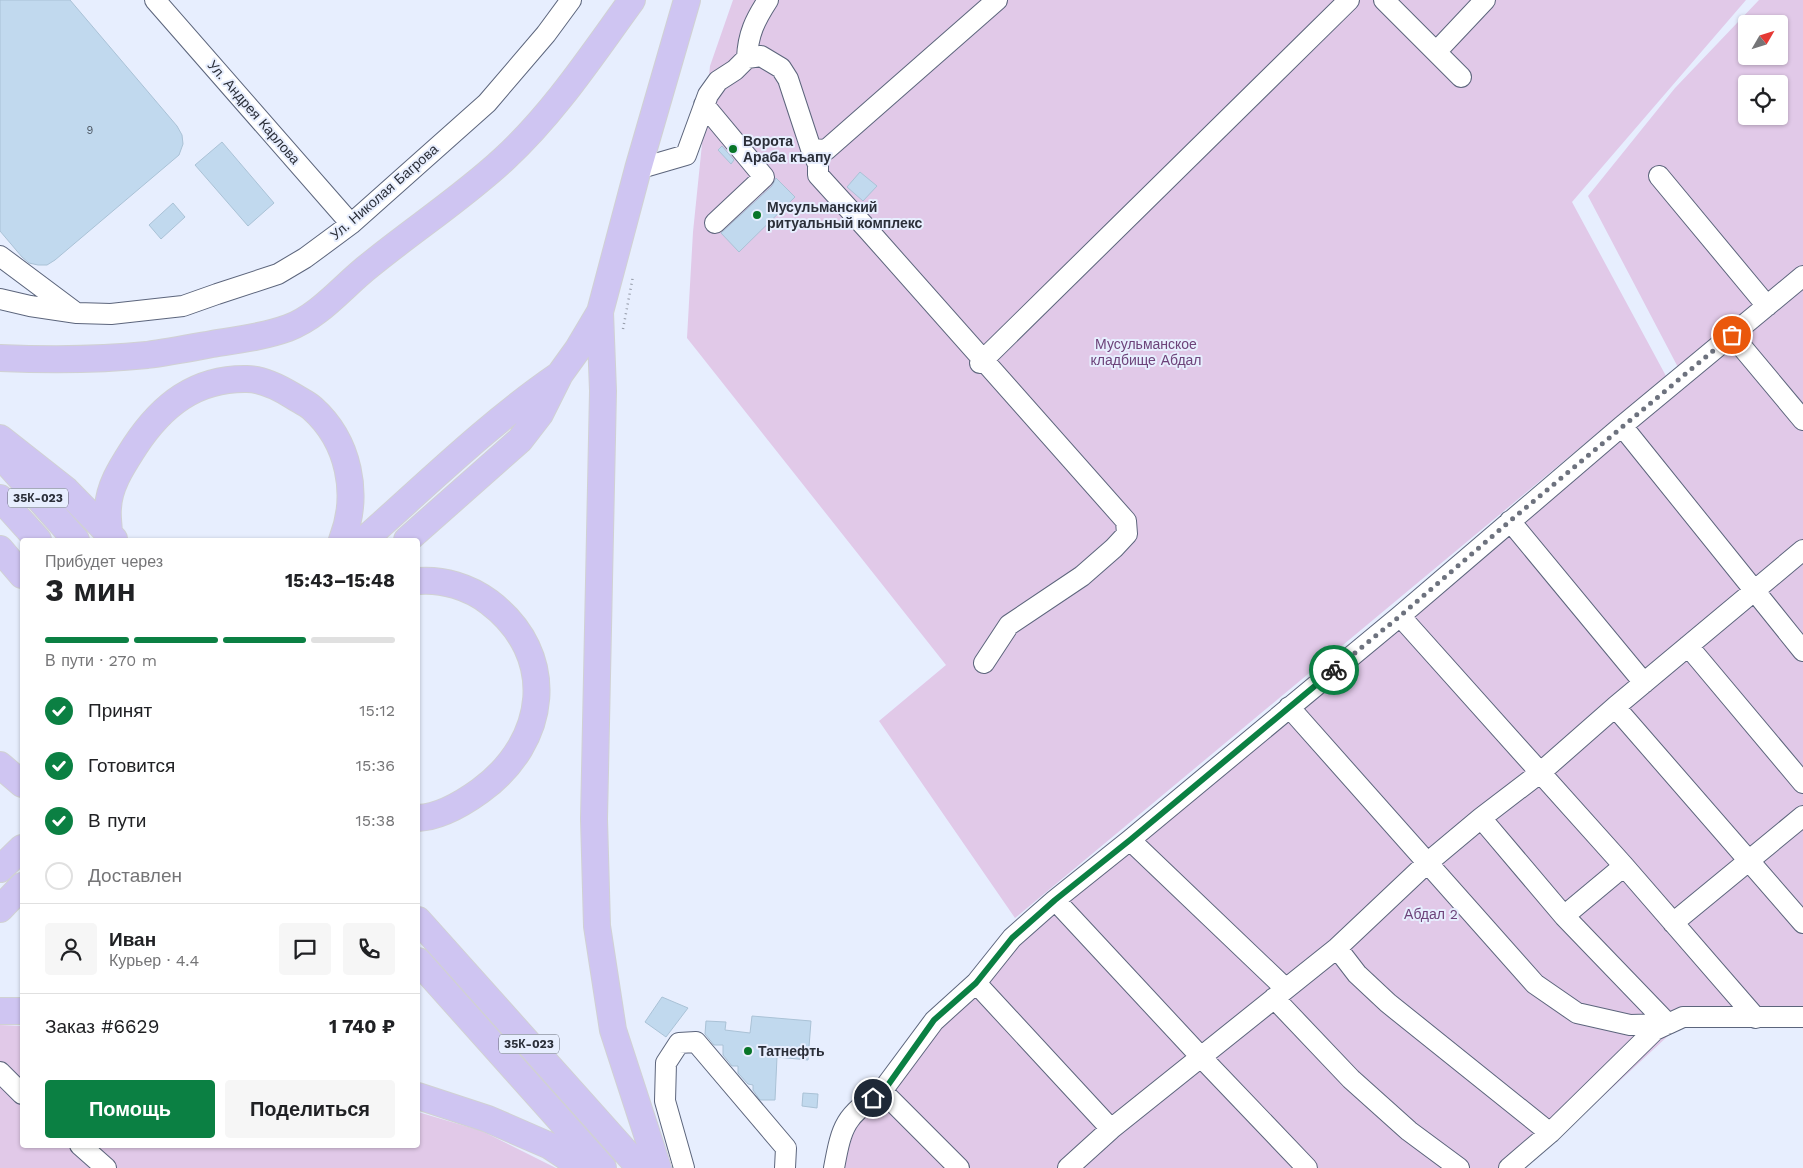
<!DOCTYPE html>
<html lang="ru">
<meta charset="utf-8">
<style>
body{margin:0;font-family:"Work Sans",sans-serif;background:#f6f6f6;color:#202124;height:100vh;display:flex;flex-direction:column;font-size:19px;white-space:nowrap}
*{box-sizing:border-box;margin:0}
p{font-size:16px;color:#757577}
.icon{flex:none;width:28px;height:28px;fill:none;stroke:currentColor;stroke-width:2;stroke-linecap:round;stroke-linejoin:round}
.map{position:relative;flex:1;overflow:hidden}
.panel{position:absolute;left:20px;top:538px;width:400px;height:610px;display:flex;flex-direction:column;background:#fff;border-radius:5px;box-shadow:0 1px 4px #0004}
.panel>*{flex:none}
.needle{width:32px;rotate:51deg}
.fabs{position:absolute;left:1738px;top:15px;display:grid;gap:10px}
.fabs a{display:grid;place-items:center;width:50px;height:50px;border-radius:5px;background:#fff;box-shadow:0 1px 4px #0004;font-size:25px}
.pin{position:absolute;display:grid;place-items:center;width:42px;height:42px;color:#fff;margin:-21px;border:2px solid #fff;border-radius:50%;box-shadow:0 1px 5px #0007}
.courier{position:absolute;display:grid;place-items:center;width:50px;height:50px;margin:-25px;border:4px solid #0b8043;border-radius:50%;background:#fff;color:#222;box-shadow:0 1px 6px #0007}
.head em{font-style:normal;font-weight:700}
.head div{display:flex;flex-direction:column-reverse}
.head{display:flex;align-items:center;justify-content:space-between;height:85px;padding:0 25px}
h1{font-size:32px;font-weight:700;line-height:38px}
.bar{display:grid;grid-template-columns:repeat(4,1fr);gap:8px 5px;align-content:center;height:60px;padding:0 25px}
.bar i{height:6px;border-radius:4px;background:#e0e0e0}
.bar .current{background:#0b8043}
.bar p{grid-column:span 4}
.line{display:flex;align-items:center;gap:12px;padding:0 25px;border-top:1px solid #e0e0e0}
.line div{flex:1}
.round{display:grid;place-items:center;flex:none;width:52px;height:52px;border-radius:5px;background:#f6f6f6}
ol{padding:0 25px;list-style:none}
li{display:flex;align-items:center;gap:15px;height:55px}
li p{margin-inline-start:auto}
li .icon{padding:5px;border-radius:50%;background:#0b8043;color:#fff;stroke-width:4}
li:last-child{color:#757577}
li i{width:28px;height:28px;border:2px solid #e0e0e0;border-radius:50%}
.action{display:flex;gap:10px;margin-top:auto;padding:10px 25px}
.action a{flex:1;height:58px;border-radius:5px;background:#0b8043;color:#fff;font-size:20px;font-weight:700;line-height:58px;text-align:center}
.action a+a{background:#f6f6f6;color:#202124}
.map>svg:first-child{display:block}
</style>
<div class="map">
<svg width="1803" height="1168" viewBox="0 0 1803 1168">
<rect width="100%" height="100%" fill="#e7eefe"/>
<!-- green -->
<path fill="#e1c9e8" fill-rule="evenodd" d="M733 0H1746L1572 202 1666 376 1015 918 879 721 946 665 687 338 693 232 710 66Z
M1759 0H1803V1023L1683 1022 1557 1139 1523 1168H835L857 1100 1013 940 1681 373 1588 196 1675 88ZM1746 24H1779V56H1746ZM1746 84H1779V116H1746Z
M0 1025 22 1026V1145H418V1112L482 1131 556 1168H0Z"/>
<!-- building -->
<path fill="#c1d9ee" stroke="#aac2d6" d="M0 0H70L177 126 182 135 183 144 179 155 55 260 47 265H38L29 263 22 257 0 231Z
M222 142 274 203 248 226 195 165Z
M722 146 734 160 731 164 718 150Z
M860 172 877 186 863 201 847 187Z
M776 178 795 197 739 252 721 233 772 186Z
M173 203 185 217 161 239 149 225Z
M662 997 688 1008 666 1037 645 1022Z
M752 1016 811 1021 808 1060 777 1057 775 1100H760L753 1090V1085L748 1084 738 1073V1066H732L723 1055V1045H714L705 1034 706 1021 726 1022 725 1030 750 1033Z
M803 1093 818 1094 817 1108 802 1106Z"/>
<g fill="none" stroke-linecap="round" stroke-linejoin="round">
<defs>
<path id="minor" d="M155 0 351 224
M1384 0 1461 77
M1436 52 1485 0
M747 58C748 34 755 20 768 0
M704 105 764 177 715 223
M811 149 818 164V175L868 230 1126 521 1127 534 1114 548 1082 576 1009 625 984 663
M638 169 686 155 708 95 718 81 735 70 747 58 761 56 781 68 788 79 811 149 826 150 997 0
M1659 176 1767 306
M0 256 75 312
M0 299 30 306 77 313 111 314 183 306 217 294 278 274 305 258 351 224 487 103 546 34 571 0
M1732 335 1803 420
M980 363 1349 0
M1622 426 1803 651
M1510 521 1644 683
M1400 616 1624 866 1756 1018
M1688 646 1803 783
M1289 707 1535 984 1577 1013 1630 1025 1668 1024
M1615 707 1803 923
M1481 818 1564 916 1668 1024
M1130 840 1285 988
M1055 900 1201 1057 1307 1168
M1564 916 1624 866
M1673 923 1803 816
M1337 948 1357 974 1388 1003 1550 1133
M976 983 1111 1129
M1274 998 1351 1079 1409 1131 1459 1168
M0 1072 22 1094
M882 1091 934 1021 976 983 1012 938 1055 900 1130 840 1400 616 1622 426 1803 276
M80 1145 106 1168
M684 1168 665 1101 666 1063 679 1043 696 1042 786 1148 785 1168
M834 1168C842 1124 845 1117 882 1091L959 1168
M1068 1168 1111 1129 1337 948 1426 864 1481 818 1541 772 1615 707 1803 550
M1509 1168 1550 1133 1655 1030 1683 1017H1803"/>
<path id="major" d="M600 312 603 391 594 819 597 926 613 1030 658 1168
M0 358C49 360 99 360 147 355 169 352 190 348 212 344 237 340 263 337 288 328 320 316 343 286 370 265 414 229 462 198 504 159 554 113 592 55 632 0
M0 438 66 490 114 539
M0 455 76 540
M0 498 38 540
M109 535C109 526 107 517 108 508 109 485 123 465 135 446 162 405 196 378 247 379 262 379 280 388 293 396 299 400 306 403 312 408 349 441 360 494 342 540
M364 540C427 484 489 423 559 375
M407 540 520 440 540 414 560 374 578 349 600 312 638 169 687 0
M0 549 22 575
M418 581C443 579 469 587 489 602 559 655 548 742 480 791 462 804 440 817 418 818
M0 765 22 784
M0 869 22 848
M0 909 22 886
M418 920 640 1168
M418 961 603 1168
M0 1011H22
M418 1096 488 1119 550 1146 583 1168"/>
</defs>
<!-- minor casing -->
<use href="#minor" stroke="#5c657c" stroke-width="22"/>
<!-- major casing -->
<use href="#major" stroke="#d0d1d3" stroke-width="28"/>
<!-- path -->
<path stroke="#959ba8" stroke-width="2.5" stroke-dasharray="1 4" stroke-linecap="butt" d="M623 329 633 276"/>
<!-- minor -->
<use href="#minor" stroke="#fff" stroke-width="20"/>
<!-- major -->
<use href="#major" stroke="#cfc5f2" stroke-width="26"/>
</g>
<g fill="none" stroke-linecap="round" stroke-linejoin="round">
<!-- done -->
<path stroke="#6d727e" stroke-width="5" stroke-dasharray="0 9" d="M1334 670 1400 616 1510 521 1732 335"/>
<!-- route -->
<path stroke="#0b8043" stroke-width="6" d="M873 1098 888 1085 934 1020 976 983 1012 938 1055 900 1130 840 1334 670"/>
</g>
<!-- markers -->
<g fill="#087528" stroke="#e7eefe" stroke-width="2">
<circle cx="733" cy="149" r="5"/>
<circle cx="757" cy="215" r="5"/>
<circle cx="748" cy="1051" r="5"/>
</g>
<g text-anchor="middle" stroke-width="4" stroke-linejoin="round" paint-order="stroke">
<!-- number labels -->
<g font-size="11" fill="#505a66">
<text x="90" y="134">9</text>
</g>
<!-- shield labels -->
<g fill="#e7eefe" stroke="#636874" stroke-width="1">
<rect x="8" y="488.5" width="60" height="19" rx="4"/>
<rect x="499" y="1034.5" width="60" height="19" rx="4"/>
</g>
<g font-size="12" font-weight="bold" fill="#2b2f39">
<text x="38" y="502">35К-023</text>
<text x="529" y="1048">35К-023</text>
</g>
<!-- street labels -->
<g font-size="14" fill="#2b2f39" stroke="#e7eefe">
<text transform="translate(254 112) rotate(49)" y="5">Ул. Андрея Карлова</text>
<text transform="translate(384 192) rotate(-41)" y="5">Ул. Николая Багрова</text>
</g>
<!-- poi labels -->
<g font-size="14" font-weight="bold" fill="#2b2f39" stroke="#e7eefe" text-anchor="start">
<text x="743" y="146">Ворота<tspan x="743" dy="16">Араба къапу</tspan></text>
<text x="767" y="212">Мусульманский<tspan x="767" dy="16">ритуальный комплекс</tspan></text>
<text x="758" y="1056">Татнефть</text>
</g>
<!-- park labels -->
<g font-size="14" fill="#6d437a" stroke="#e7eefe">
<text x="1146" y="349">Мусульманское<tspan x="1146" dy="16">кладбище Абдал</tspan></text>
<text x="1431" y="919">Абдал 2</text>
</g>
</g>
</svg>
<div class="fabs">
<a><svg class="needle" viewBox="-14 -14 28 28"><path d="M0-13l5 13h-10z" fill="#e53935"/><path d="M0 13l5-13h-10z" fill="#757577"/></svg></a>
<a><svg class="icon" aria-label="locate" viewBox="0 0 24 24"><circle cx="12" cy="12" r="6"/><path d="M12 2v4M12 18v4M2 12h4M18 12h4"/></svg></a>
</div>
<div class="pin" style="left:1732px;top:335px;background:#ea580c"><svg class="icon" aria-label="bag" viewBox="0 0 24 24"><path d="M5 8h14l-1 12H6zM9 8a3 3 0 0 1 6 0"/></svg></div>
<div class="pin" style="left:873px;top:1098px;background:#1f2937"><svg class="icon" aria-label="home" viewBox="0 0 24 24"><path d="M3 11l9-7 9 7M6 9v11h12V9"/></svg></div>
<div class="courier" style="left:1334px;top:670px"><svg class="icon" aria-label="bike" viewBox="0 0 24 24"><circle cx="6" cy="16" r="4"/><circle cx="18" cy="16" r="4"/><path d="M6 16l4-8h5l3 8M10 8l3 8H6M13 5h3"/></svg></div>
<section class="panel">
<div class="head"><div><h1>3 мин</h1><p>Прибудет через</p></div><em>15:43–15:48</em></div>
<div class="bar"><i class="current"></i><i class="current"></i><i class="current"></i><i></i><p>В пути · 270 m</p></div>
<ol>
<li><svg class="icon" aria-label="check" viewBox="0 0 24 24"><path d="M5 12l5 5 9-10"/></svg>Принят<p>15:12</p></li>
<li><svg class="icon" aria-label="check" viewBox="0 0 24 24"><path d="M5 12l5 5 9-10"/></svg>Готовится<p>15:36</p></li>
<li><svg class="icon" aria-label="check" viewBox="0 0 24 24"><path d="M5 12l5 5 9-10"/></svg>В пути<p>15:38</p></li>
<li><i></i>Доставлен</li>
</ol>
<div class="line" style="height:90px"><a class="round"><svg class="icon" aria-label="person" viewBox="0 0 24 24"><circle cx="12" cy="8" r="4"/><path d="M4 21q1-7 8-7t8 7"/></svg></a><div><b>Иван</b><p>Курьер · 4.4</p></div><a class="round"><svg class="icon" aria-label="chat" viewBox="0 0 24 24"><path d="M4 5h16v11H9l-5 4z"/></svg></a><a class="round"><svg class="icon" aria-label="phone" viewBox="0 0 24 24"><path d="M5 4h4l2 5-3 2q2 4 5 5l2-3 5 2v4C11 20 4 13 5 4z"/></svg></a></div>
<div class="line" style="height:65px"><div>Заказ #6629</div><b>1 740 ₽</b></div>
<div class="action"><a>Помощь</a><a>Поделиться</a></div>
</section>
</div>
